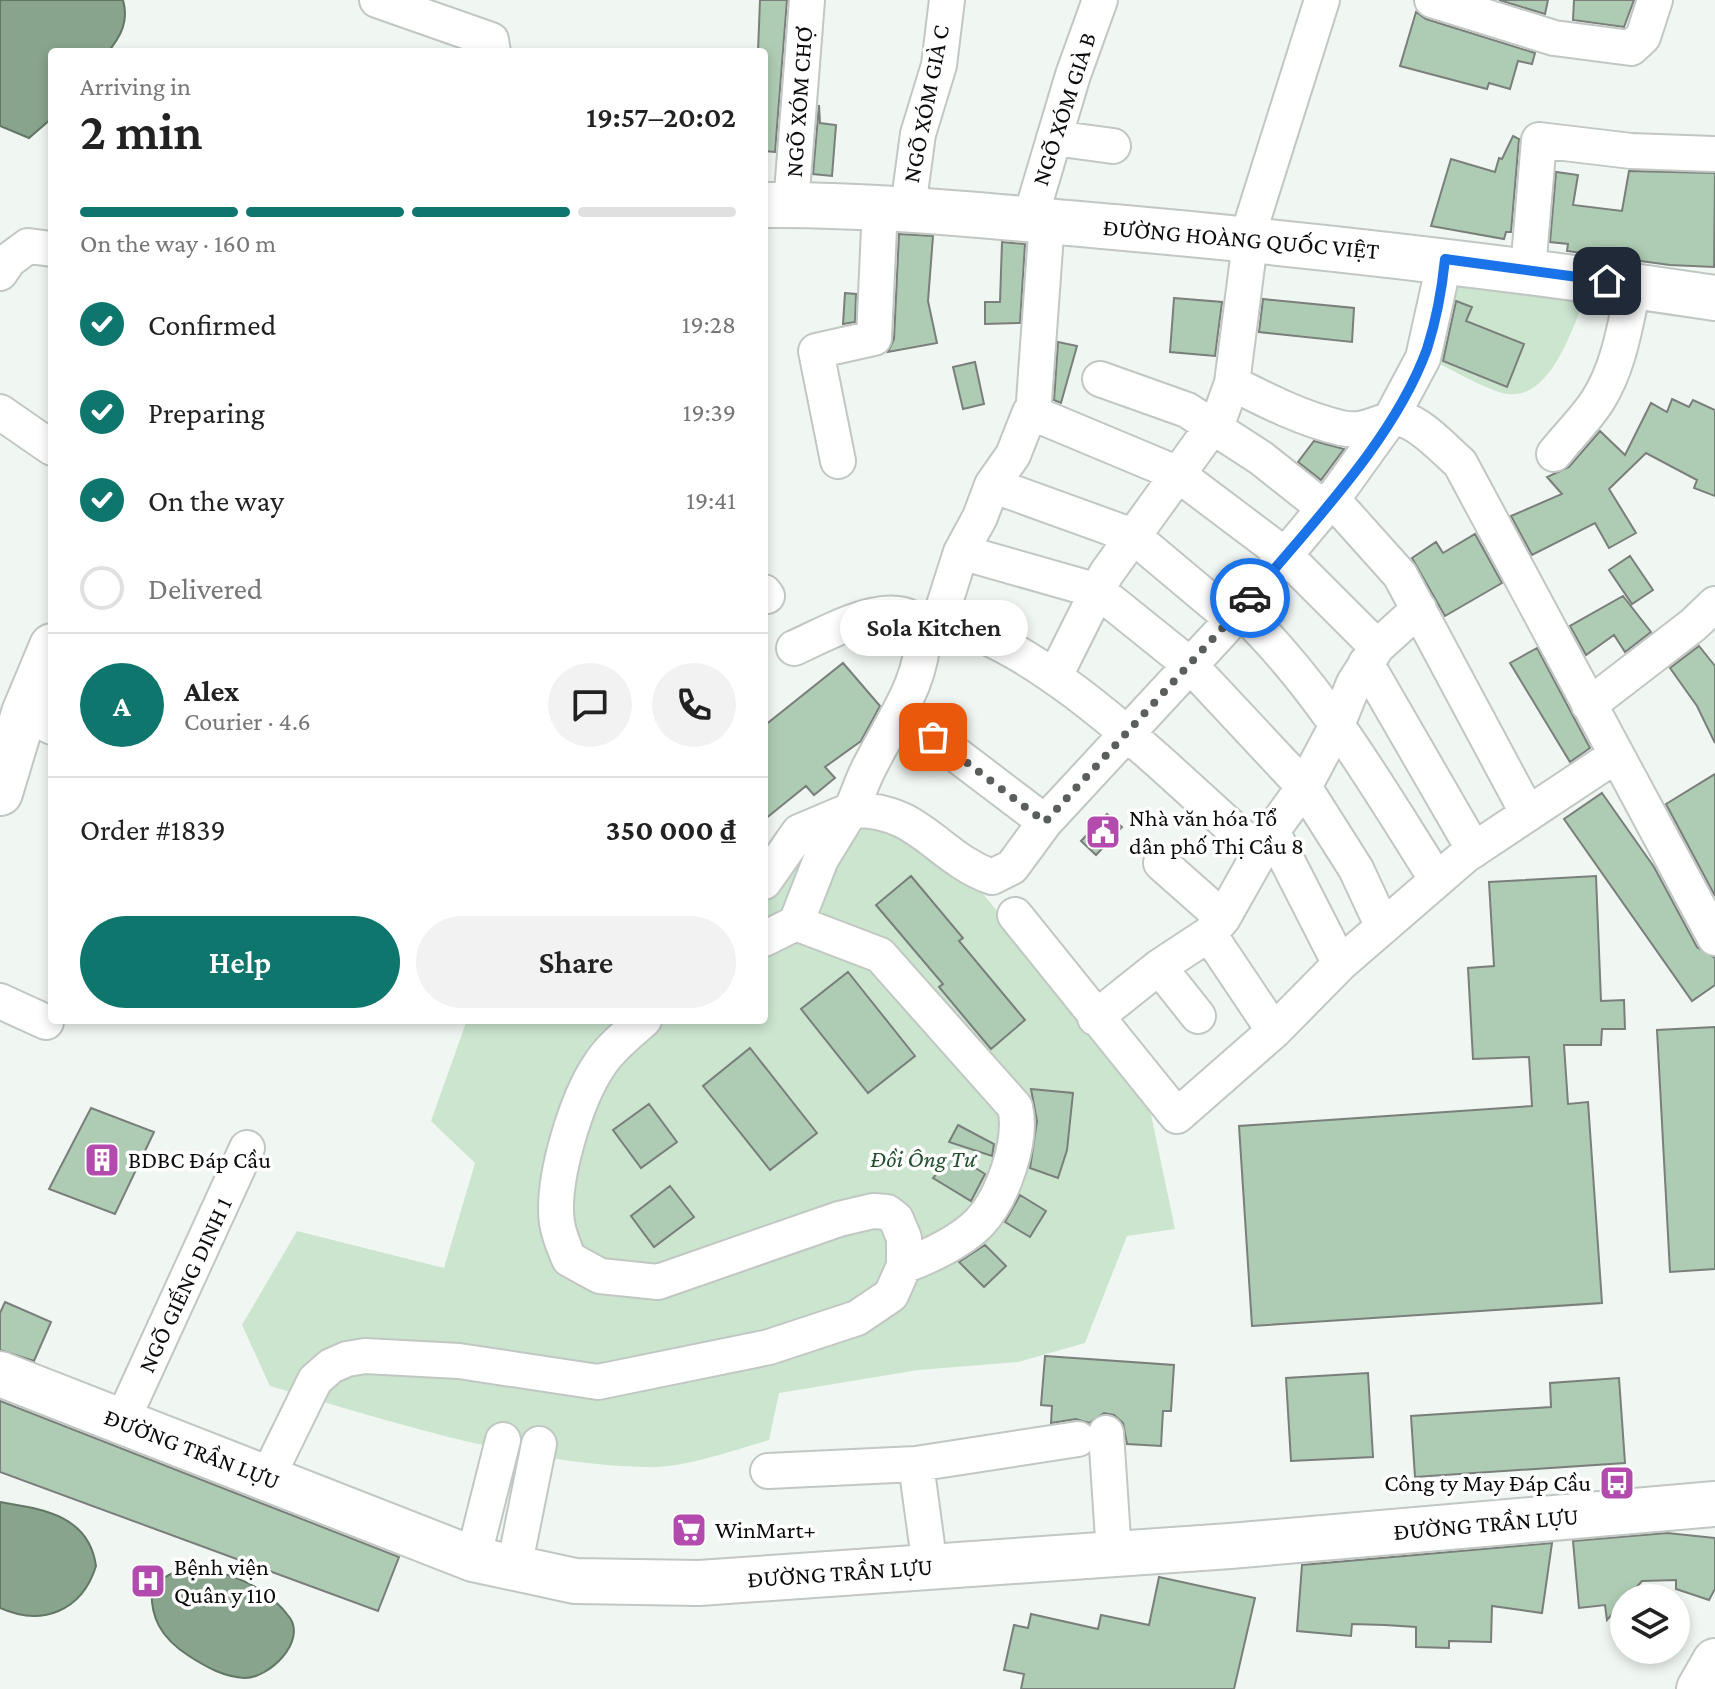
<!DOCTYPE html>
<meta charset="utf-8">
<style>
body{margin:0;font-family:"Crimson Pro",serif;background:#f2f2f2;color:#222;height:100vh;display:flex;flex-direction:column;font-size:30px;white-space:nowrap}
*{box-sizing:border-box;margin:0}
p{font-size:26px;color:#767676}
.icon{flex:none;width:44px;height:44px;fill:none;stroke:currentColor;stroke-width:2;stroke-linecap:round;stroke-linejoin:round}
.map{position:relative;flex:1;overflow:hidden}
.details{position:absolute;left:48px;top:48px;width:720px;height:976px;display:flex;flex-direction:column;background:#fff;border-radius:8px;box-shadow:0 4px 12px #0003}
.details>*{flex:none}
.buttons{position:absolute;left:1610px;top:1584px;display:grid;gap:16px}
.buttons a{display:grid;place-items:center;width:80px;height:80px;border-radius:50%;background:#fff;box-shadow:0 4px 12px #0003;font-size:40px}
.pin{position:absolute;display:grid;place-items:center;width:68px;height:68px;color:#fff;margin:-34px;border-radius:16px;box-shadow:0 4px 12px #0006}
.courier{position:absolute;display:grid;place-items:center;width:80px;height:80px;margin:-40px;border:6px solid #1a73e8;border-radius:50%;background:#fff;color:#222;box-shadow:0 2px 10px #0007}
.bubble{position:absolute;height:56px;border-radius:28px;background:#fff;box-shadow:0 4px 12px #0003;font-size:26px;font-weight:600;line-height:56px;text-align:center}
.summary em{font-style:normal;font-weight:600}
.summary div{display:flex;flex-direction:column-reverse}
.summary{display:flex;align-items:center;justify-content:space-between;height:136px;padding:0 32px}
h1{font-size:52px;font-weight:600;line-height:60px}
.bar{display:grid;grid-template-columns:repeat(4,1fr);gap:12px 8px;align-content:center;height:96px;padding:0 32px}
.bar i{height:10px;border-radius:6px;background:#e0e0e0}
.bar .active{background:#0f766e}
.bar p{grid-column:span 4}
.line{display:flex;align-items:center;gap:20px;padding:0 32px;border-top:2px solid #e0e0e0}
.line div{flex:1}
.round{display:grid;place-items:center;flex:none;width:84px;height:84px;border-radius:42px;background:#f2f2f2}
ol{padding:0 32px;list-style:none}
li{display:flex;align-items:center;gap:24px;height:88px}
li p{margin-inline-start:auto}
li .icon{padding:8px;border-radius:50%;background:#0f766e;color:#fff;stroke-width:4}
li:last-child{color:#767676}
li i{width:44px;height:44px;border:4px solid #e0e0e0;border-radius:50%}
.cta{display:flex;gap:16px;margin-top:auto;padding:16px 32px}
.cta a{flex:1;height:92px;border-radius:48px;background:#0f766e;color:#fff;font-size:32px;font-weight:600;line-height:92px;text-align:center}
.cta a+a{background:#f2f2f2;color:#222}
.map>svg:first-child{display:block}
</style>
<div class="map">
<svg width="1715" height="1689" viewBox="0 0 1715 1689">
<rect width="100%" height="100%" fill="#f0f6f1"/>
<!-- green -->
<path fill="#cbe5cf" d="M1451 276 1586 296C1572 328 1549 409 1499 392 1476 384 1454 371 1432 360Z
M845 826 899 833 980 890 1053 980 1150 1110 1175 1229 1127 1236 1085 1343 1018 1362 918 1370 779 1393 769 1440C733 1450 682 1469 644 1467 516 1463 392 1422 270 1386L242 1325 297 1231 444 1268 475 1163 431 1121 467 1020H764V864Z"/>
<!-- water -->
<path fill="#88a48d" stroke="#627766" stroke-width="2" d="M0 0H123C129 21 121 36 108 52H52V118L29 138 0 126Z
M0 1502C42 1509 89 1515 96 1566 82 1611 42 1627 0 1608Z
M188 1565C226 1572 266 1584 290 1618 306 1642 269 1678 245 1678 224 1677 206 1667 189 1656 161 1638 149 1617 152 1584Z"/>
<!-- building -->
<path fill="#aecbb3" stroke="#7a7f7b" stroke-width="2" d="M760 0H787L775 152 764 151V52H758Z
M1499 0H1548L1545 14Z
M1574 0H1634L1624 27 1573 20Z
M1416 12 1426 19 1535 53 1532 64 1518 61 1510 89 1489 83 1487 89 1400 66Z
M819 105 820 123 836 125 832 176 813 174Z
M1513 136 1519 139 1511 232H1506L1504 239 1431 226 1451 159 1495 172 1499 158 1502 159Z
M1629 171 1715 173 1714 267 1670 265 1567 251 1568 244 1550 242 1556 172 1578 175 1573 205 1622 211Z
M899 234 933 236 928 301 937 343 888 352 894 339Z
M1002 242 1025 244 1020 323 985 324V302H1000Z
M845 293 856 294 855 322 843 324Z
M1174 298 1222 302 1215 356 1170 352Z
M1263 299 1354 308 1352 342 1259 332Z
M1456 301 1472 307 1466 321 1524 344 1507 387 1443 361Z
M1058 342 1077 346 1061 403 1054 400Z
M975 362 984 404 963 409 953 367Z
M1672 399 1689 407 1693 400 1715 410V496L1694 488 1697 480 1646 453 1609 489 1636 533 1609 548 1595 523 1532 555 1511 516 1562 494 1547 477 1569 467 1600 431 1625 455 1651 403 1667 412Z
M1314 441 1344 449 1321 480 1298 462Z
M1475 534 1502 583 1445 616 1412 558 1436 542 1443 553Z
M1630 556 1653 590 1632 604 1609 570Z
M1623 596 1651 632 1625 652 1614 635 1586 655 1570 626Z
M1699 646 1715 666V743L1697 706 1670 668Z
M1537 648 1590 748 1570 762 1510 663Z
M843 663 880 706 861 741 825 767 835 778 814 795 806 786 764 820V726Z
M1715 774V896L1666 804Z
M1602 793 1654 867 1697 947 1715 958V985L1692 1001 1564 819Z
M1107 814 1122 827 1096 855 1081 841Z
M911 876 963 938 959 941 1025 1020 991 1049 939 987 943 984 876 905Z
M1596 876 1601 1001 1624 1000 1625 1029H1602L1601 1045H1564L1568 1104 1588 1102 1602 1303 1252 1326 1239 1126 1532 1106 1529 1057 1473 1059 1468 968 1494 966 1489 882Z
M848 972 915 1056 868 1093 801 1009Z
M1715 1027V1269L1670 1272 1657 1030Z
M750 1048 817 1133 770 1170 703 1086Z
M1031 1089 1073 1093 1067 1150 1058 1178 1030 1168 1037 1121Z
M649 1104 677 1142 641 1168 613 1130Z
M91 1108 154 1132 115 1214 49 1189Z
M958 1125 994 1144 992 1156 949 1142Z
M953 1154 985 1174 971 1201 933 1178Z
M670 1186 694 1217 654 1247 631 1216Z
M1020 1195 1046 1211 1030 1237 1005 1222Z
M985 1245 1006 1266 984 1287 959 1262Z
M5 1302 51 1322 34 1361 0 1350V1313Z
M1045 1356 1174 1365 1171 1411H1163L1161 1446 1127 1444 1123 1423 1114 1415 1104 1413 1089 1423 1076 1419 1051 1423 1052 1406 1041 1405Z
M1368 1373 1373 1457 1291 1461 1286 1378Z
M1619 1378 1625 1463 1415 1477 1411 1416 1551 1407 1550 1383Z
M0 1401 399 1557 378 1611 0 1472Z
M1667 1533 1715 1538V1589L1709 1600 1676 1589V1580L1642 1581 1607 1620 1605 1605 1579 1608 1573 1541Z
M1552 1543 1542 1613 1492 1606 1491 1642 1449 1641V1648L1416 1647V1627L1385 1625 1352 1624 1351 1636 1297 1631 1302 1565Z
M1159 1577 1255 1598 1234 1689H1021L1024 1674 1004 1670 1014 1625 1028 1628 1031 1614 1098 1629 1101 1615 1149 1625Z"/>
<g fill="none" stroke-linecap="round" stroke-linejoin="round">
<defs>
<path id="minor" d="M377 0 491 40 493 52
M1432 0 1554 38 1631 48 1643 37 1655 0
M1054 138 1113 146
M791 205 807 0
M908 208 918 134 939 65 947 0
M1030 219 1073 75 1100 0
M1528 270 1539 140 1631 151 1713 154
M0 273 9 260 28 246 52 249
M1100 379 1187 410 1261 458 1324 508
M1232 383C1267 401 1303 419 1341 428 1360 432 1371 426 1388 420 1412 411 1443 449 1460 463L1715 938
M1034 401 1047 221
M0 412 52 448
M1554 454C1568 436 1586 419 1598 400 1620 365 1625 324 1634 285
M838 461 816 351 874 338 880 207
M992 485 1133 536 1232 619
M1332 499 1400 575 1528 814
M961 552 1098 591 1190 665 1304 787 1356 869 1383 927
M764 592 767 596
M1240 610C1321 687 1377 786 1437 880
M1366 663 1474 850
M1055 676 1106 574 1220 416 1232 383 1253 219 1322 0
M1589 705 1693 625 1715 604
M24 713 52 727
M933 737 1045 822
M1272 831 1340 964
M1259 852C1177 781 1045 642 939 621L961 552 980 517 992 485 1013 455 1030 412 1176 473 1285 555 1377 647
M1161 863 1223 918
M764 882 799 832 851 810C858 795 863 778 871 764 893 720 924 681 923 630 898 590 827 634 794 648
M1015 915 1177 1116 1274 1031 1340 964 1466 855 1615 756
M796 923 821 859 851 810C920 808 936 857 992 877L1012 867 1045 822 1221 632 1337 493 1391 418 1423 358 1445 259
M1209 934 1274 1031
M764 939 796 923 880 955 1015 1107C1023 1140 1003 1198 979 1223 959 1243 930 1256 904 1266
M1159 967 1198 1016
M0 1001 46 1022
M1095 1018 1159 967 1209 934 1223 918 1272 831 1304 787 1337 725 1354 683 1377 647 1419 609
M122 1421 247 1148
M1106 1433 1114 1554
M916 1464 930 1567
M768 1471 916 1464 1078 1439
M267 1478 315 1380 331 1366 347 1359 365 1356 459 1361 598 1382 769 1347 857 1318 891 1295 904 1266V1238L896 1219 887 1212 873 1211 839 1219 658 1282 600 1276 569 1259C564 1247 559 1236 557 1223 551 1181 576 1099 600 1064 611 1047 629 1033 644 1020
M473 1559 503 1440
M514 1568 539 1444"/>
<path id="major" d="M764 205C882 204 997 217 1114 227 1315 245 1515 268 1715 298
M0 793 24 713 52 646
M0 1374 473 1559 575 1581 699 1583 1230 1546 1715 1504
M1699 1689 1715 1661"/>
</defs>
<!-- minor casing -->
<use href="#minor" stroke="#c1c7c2" stroke-width="38"/>
<!-- major casing -->
<use href="#major" stroke="#c1c7c2" stroke-width="48"/>
<!-- minor -->
<use href="#minor" stroke="#fff" stroke-width="34"/>
<!-- major -->
<use href="#major" stroke="#fff" stroke-width="44"/>
</g>
<g fill="none" stroke-linecap="round" stroke-linejoin="round">
<!-- done -->
<path stroke="#5b5f5c" stroke-width="8" stroke-dasharray="0 14.4" d="M933 737 1045 822 1250 598"/>
<!-- route -->
<path stroke="#1a73e8" stroke-width="10" d="M1250 598C1311 524 1394 440 1427 349 1436 321 1442 289 1445 259L1607 281"/>
</g>
<!-- icons -->
<defs>
<symbol id="civic-square" viewBox="-11 -11 22 22"><rect x="-9" y="-9" width="18" height="18" rx="4" fill="#b34aad" stroke="#fff"/><path d="M-.6-6.5H3V-4.5H.6V-3L4-1V1h2V6H-6V1h2V-1L-.6-3ZM-1.2 2.5V6h2.4V2.5Z" fill="#fff"/></symbol>
<symbol id="building-square" viewBox="-11 -11 22 22"><rect x="-9" y="-9" width="18" height="18" rx="4" fill="#b34aad" stroke="#fff"/><path d="M-4-6H4V6H1V3H-1V6H-4ZM-2.5-4.3h1.7v1.8h-1.7ZM.8-4.3h1.7v1.8H.8ZM-2.5-1h1.7V.8h-1.7ZM.8-1h1.7V.8H.8Z" fill="#fff"/></symbol>
<symbol id="bus-square" viewBox="-11 -11 22 22"><rect x="-9" y="-9" width="18" height="18" rx="4" fill="#b34aad" stroke="#fff"/><path d="M-5-6H5V4H4V6H2V4H-2V6H-4V4H-5ZM-3.5-4V0h7V-4ZM-3.5 1.2v1.5H-2V1.2ZM2 1.2v1.5H3.5V1.2Z" fill="#fff"/></symbol>
<symbol id="supermarket-square" viewBox="-11 -11 22 22"><rect x="-9" y="-9" width="18" height="18" rx="4" fill="#b34aad" stroke="#fff"/><path d="M-6-5.5h2.5l.6 2H6L4.5 2H-2.5L-4.4-4H-6ZM-1.5 3.2a1.3 1.3 0 1 0 .1 0ZM3 3.2a1.3 1.3 0 1 0 .1 0Z" fill="#fff"/></symbol>
<symbol id="hospital-square" viewBox="-11 -11 22 22"><rect x="-9" y="-9" width="18" height="18" rx="4" fill="#b34aad" stroke="#fff"/><path d="M-5-5h3v3.5h4V-5h3V5h-3V1.5h-4V5h-3Z" fill="#fff"/></symbol>
</defs>
<g fill-rule="evenodd">
<use href="#civic-square" x="1083" y="812" width="40" height="40"/>
<use href="#building-square" x="82" y="1140" width="40" height="40"/>
<use href="#bus-square" x="1597" y="1463" width="40" height="40"/>
<use href="#supermarket-square" x="669" y="1510" width="40" height="40"/>
<use href="#hospital-square" x="128" y="1561" width="40" height="40"/>
</g>
<g text-anchor="middle" stroke-width="7" stroke-linejoin="round" paint-order="stroke">
<!-- street labels -->
<g font-size="24" fill="#0b0d0b" stroke="#fff">
<text transform="translate(799 102) rotate(-86)" y="8">NGÕ XÓM CHỢ</text>
<text transform="translate(926 104) rotate(-79)" y="8">NGÕ XÓM GIÀ C</text>
<text transform="translate(1064 109) rotate(-72)" y="8">NGÕ XÓM GIÀ B</text>
<text transform="translate(1241 239) rotate(5)" y="8">ĐƯỜNG HOÀNG QUỐC VIỆT</text>
<text transform="translate(185 1285) rotate(-65)" y="8">NGÕ GIẾNG DINH 1</text>
<text transform="translate(192 1449) rotate(21)" y="8">ĐƯỜNG TRẦN LỰU</text>
<text transform="translate(1486 1524) rotate(-5)" y="8">ĐƯỜNG TRẦN LỰU</text>
<text transform="translate(840 1573) rotate(-4)" y="8">ĐƯỜNG TRẦN LỰU</text>
</g>
<!-- poi labels -->
<g font-size="24" fill="#0b0d0b" stroke="#fff" text-anchor="start">
<text x="1129" y="826">Nhà văn hóa Tổ<tspan x="1129" dy="28">dân phố Thị Cầu 8</tspan></text>
<text x="128" y="1168">BDBC Đáp Cầu</text>
<text x="1591" y="1491" text-anchor="end">Công ty May Đáp Cầu</text>
<text x="715" y="1538">WinMart+</text>
<text x="174" y="1575">Bệnh viện<tspan x="174" dy="28">Quân y 110</tspan></text>
</g>
<!-- park labels -->
<g font-size="24" font-style="italic" fill="#23502f" stroke="#fff">
<text x="923" y="1167">Đồi Ông Tư</text>
</g>
</g>
</svg>
<div class="buttons">
<a><svg class="icon" aria-label="layers" viewBox="0 0 24 24"><path d="M12 4l9 5-9 5-9-5zM3 14l9 5 9-5"/></svg></a>
</div>
<div class="pin" style="left:933px;top:737px;background:#ea580c"><svg class="icon" aria-label="bag" viewBox="0 0 24 24"><path d="M5 8h14l-1 12H6zM9 8a3 3 0 0 1 6 0"/></svg></div>
<div class="pin" style="left:1607px;top:281px;background:#1f2937"><svg class="icon" aria-label="home" viewBox="0 0 24 24"><path d="M3 11l9-7 9 7M6 9v11h12V9"/></svg></div>
<div class="courier" style="left:1250px;top:598px"><svg class="icon" aria-label="car" viewBox="0 0 24 24"><path d="M5 17H2v-5l4-1 3-4h7l3 4 3 1v5h-3M9 17h6M6 11h13"/><circle cx="7" cy="17" r="2"/><circle cx="17" cy="17" r="2"/></svg></div>
<div class="bubble" style="left:840px;top:600px;width:188px">Sola Kitchen</div>
<section class="details">
<div class="summary"><div><h1>2 min</h1><p>Arriving in</p></div><em>19:57–20:02</em></div>
<div class="bar"><i class="active"></i><i class="active"></i><i class="active"></i><i></i><p>On the way · 160 m</p></div>
<ol>
<li><svg class="icon" aria-label="check" viewBox="0 0 24 24"><path d="M5 12l5 5 9-10"/></svg>Confirmed<p>19:28</p></li>
<li><svg class="icon" aria-label="check" viewBox="0 0 24 24"><path d="M5 12l5 5 9-10"/></svg>Preparing<p>19:39</p></li>
<li><svg class="icon" aria-label="check" viewBox="0 0 24 24"><path d="M5 12l5 5 9-10"/></svg>On the way<p>19:41</p></li>
<li><i></i>Delivered</li>
</ol>
<div class="line" style="height:144px"><b class="round" style="background:#0f766e;color:#fff">A</b><div><b>Alex</b><p>Courier · 4.6</p></div><a class="round"><svg class="icon" aria-label="chat" viewBox="0 0 24 24"><path d="M4 5h16v11H9l-5 4z"/></svg></a><a class="round"><svg class="icon" aria-label="phone" viewBox="0 0 24 24"><path d="M5 4h4l2 5-3 2q2 4 5 5l2-3 5 2v4C11 20 4 13 5 4z"/></svg></a></div>
<div class="line" style="height:104px"><div>Order #1839</div><b>350 000 ₫</b></div>
<div class="cta"><a>Help</a><a>Share</a></div>
</section>
</div>
